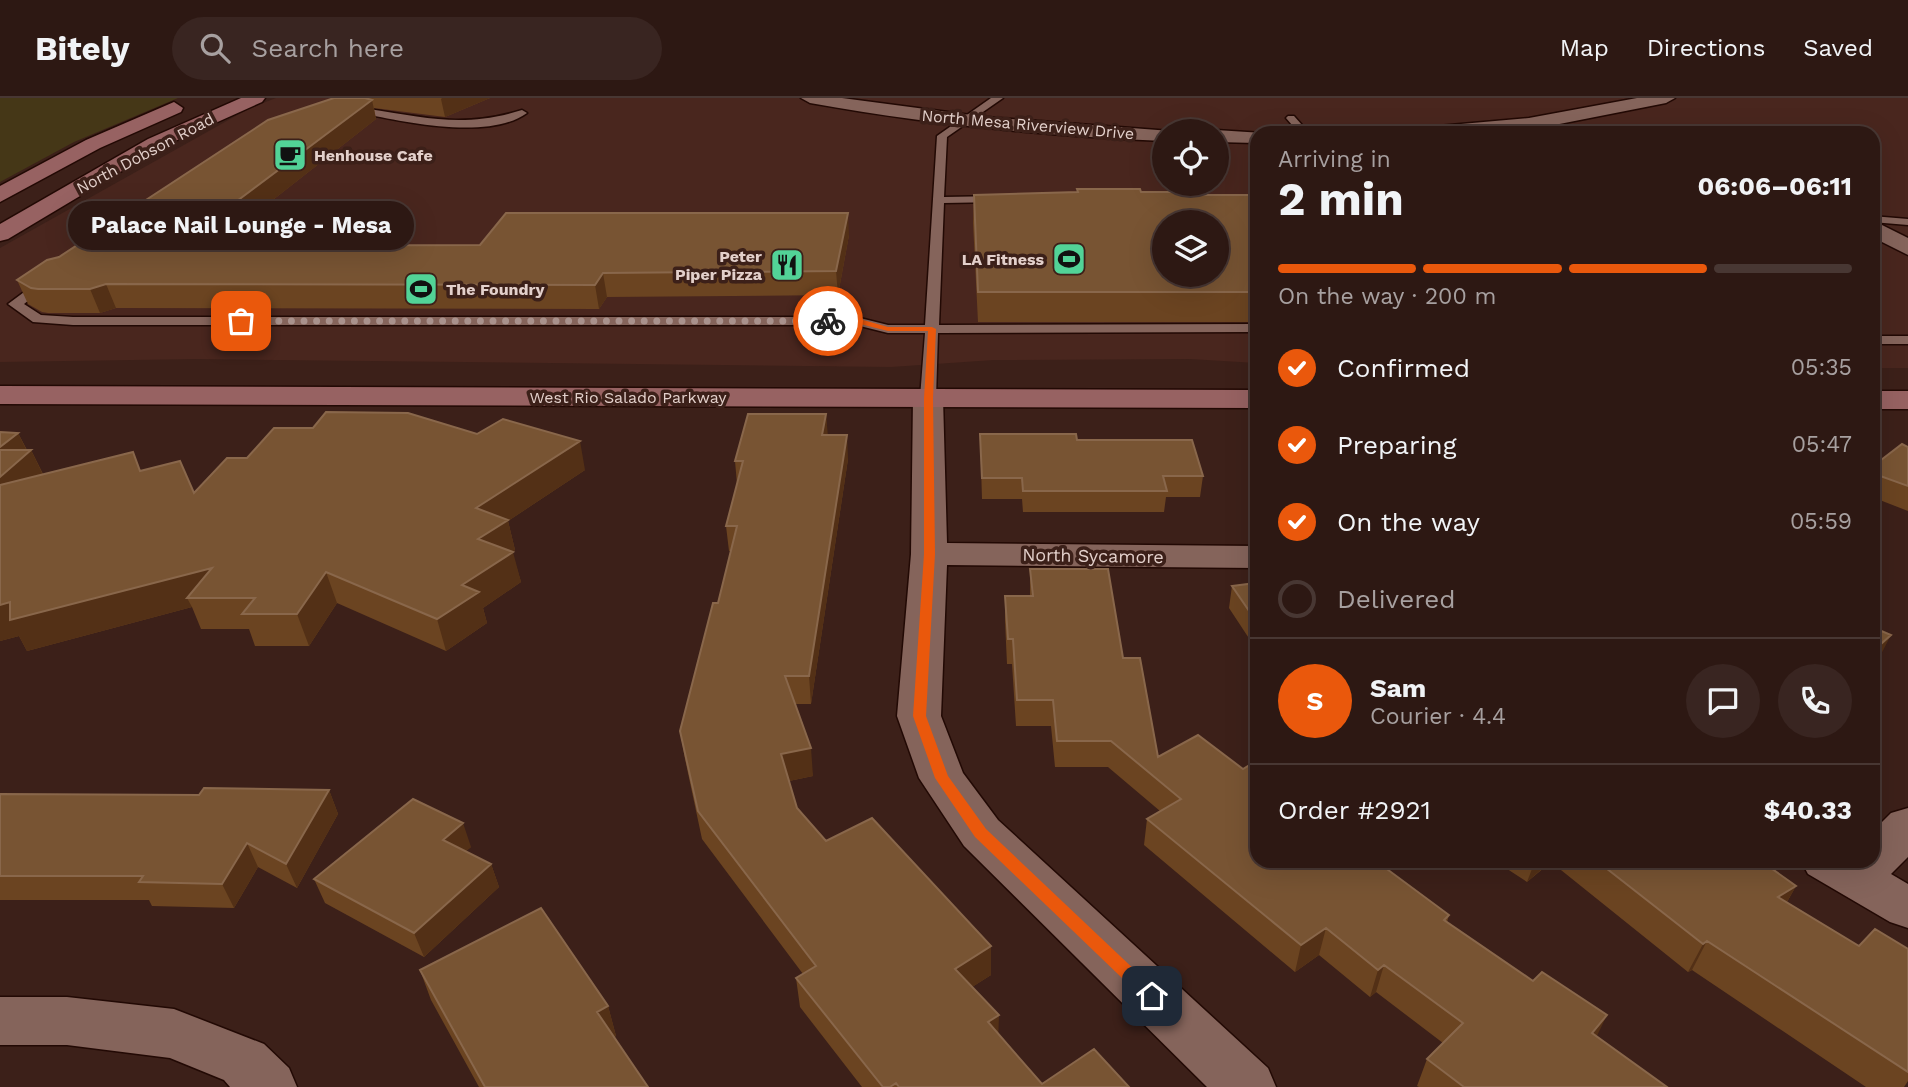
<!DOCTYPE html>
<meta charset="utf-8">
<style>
body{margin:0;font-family:"Work Sans",sans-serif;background:#392521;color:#f1f3f6;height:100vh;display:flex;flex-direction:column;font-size:26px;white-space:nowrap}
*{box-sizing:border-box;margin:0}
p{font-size:23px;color:#a7a0a0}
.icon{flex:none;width:38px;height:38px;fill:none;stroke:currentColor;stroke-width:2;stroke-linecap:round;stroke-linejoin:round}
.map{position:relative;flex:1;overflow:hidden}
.drawer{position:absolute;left:1250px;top:28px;width:630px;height:742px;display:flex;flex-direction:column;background:#2d1813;border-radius:21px;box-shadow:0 7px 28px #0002,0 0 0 2px #483733}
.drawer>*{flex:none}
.tools{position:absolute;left:1152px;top:21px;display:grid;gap:14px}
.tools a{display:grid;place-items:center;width:77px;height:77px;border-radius:50%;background:#2d1813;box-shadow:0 7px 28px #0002,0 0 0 2px #483733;font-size:35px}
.pin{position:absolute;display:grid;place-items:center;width:60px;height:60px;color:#fff;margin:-30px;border-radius:14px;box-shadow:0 4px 10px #0006}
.courier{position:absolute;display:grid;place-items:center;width:70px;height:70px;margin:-35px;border:5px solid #ea580c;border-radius:50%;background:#fff;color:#222;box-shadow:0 2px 9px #0007}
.bubble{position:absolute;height:49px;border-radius:24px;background:#2d1813;box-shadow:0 7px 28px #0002,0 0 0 2px #483733;font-size:23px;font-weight:700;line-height:49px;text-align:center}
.head em{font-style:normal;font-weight:700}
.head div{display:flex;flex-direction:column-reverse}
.head{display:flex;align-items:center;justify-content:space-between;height:119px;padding:0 28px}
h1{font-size:46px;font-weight:700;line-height:52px}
.bar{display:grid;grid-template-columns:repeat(4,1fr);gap:10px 7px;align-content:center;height:84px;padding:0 28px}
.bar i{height:9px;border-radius:5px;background:#483733}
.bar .active{background:#ea580c}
.bar p{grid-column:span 4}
.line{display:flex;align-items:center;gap:18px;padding:0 28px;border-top:2px solid #483733}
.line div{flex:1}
.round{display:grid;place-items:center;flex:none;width:74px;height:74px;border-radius:37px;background:#392521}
ol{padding:0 28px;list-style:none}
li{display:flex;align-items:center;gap:21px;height:77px}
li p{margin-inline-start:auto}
li .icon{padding:7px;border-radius:50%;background:#ea580c;color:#fff;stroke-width:4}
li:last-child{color:#a7a0a0}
li i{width:38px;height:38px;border:4px solid #483733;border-radius:50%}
header{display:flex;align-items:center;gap:42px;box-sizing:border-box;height:98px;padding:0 35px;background:#2d1813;border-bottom:2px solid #483733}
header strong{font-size:33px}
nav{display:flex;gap:38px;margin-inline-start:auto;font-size:24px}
.search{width:490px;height:63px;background:#392521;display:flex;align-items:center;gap:18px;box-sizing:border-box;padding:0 24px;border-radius:38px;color:#a7a0a0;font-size:26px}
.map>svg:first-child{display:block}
</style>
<header>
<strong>Bitely</strong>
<div class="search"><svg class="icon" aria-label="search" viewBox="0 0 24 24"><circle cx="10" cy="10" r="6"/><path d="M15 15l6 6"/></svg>Search here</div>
<nav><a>Map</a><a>Directions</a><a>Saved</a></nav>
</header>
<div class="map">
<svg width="1908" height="989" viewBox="0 0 1908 989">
<rect width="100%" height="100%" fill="#3c2019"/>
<!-- built -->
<path fill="#49261e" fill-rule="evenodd" d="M276 0H1908V270H1873L1872 35H1256V265L1190 261 994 262 891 269 198 261 0 264V150L250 10ZM1164 33H1216V86H1164ZM1164 124H1216V177H1164Z"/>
<!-- green -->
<path fill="#453717" d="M0 0H178L74 44 0 84Z"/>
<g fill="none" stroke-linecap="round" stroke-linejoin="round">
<defs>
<path id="service" d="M991 0H1003L947 39 944 99 1000 98 1006 101 1000 104 944 105 939 227 1256 226V234L938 235 936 300 928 305 920 300 925 235H888L856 227H73L33 224 8 206 43 180 49 184 48 187 24 206 41 217 73 219H856L888 227H925L937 38Z
M369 11C428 20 464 30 522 12L527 15C490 42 408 25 366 16L364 14Z
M1288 18H1294L1309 35H1299L1286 20Z
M1872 118 1908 121V127L1872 124Z
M1872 238H1908V246H1872Z"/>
<path id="minor" d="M801 0H842L986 19 1171 33H1164V43C1045 38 927 26 810 5Z
M1637 0H1675L1666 5 1529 32 1492 35H1417L1427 29 1529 20Z
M1216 32 1263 35H1256V45L1216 44V33H1211Z
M1872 122 1908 140V157L1872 139Z
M928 291 939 294 943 300 947 445 1256 448V470L947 467 941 618 963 675 998 722 1268 970 1276 989H1207L964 748 919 680 897 618 911 456 913 300 917 294Z
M1908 710V759L1891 776 1908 786V830L1890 824 1808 776 1801 763H1872V734L1891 715Z
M0 899H67L174 911 264 946 289 970 297 989H230L224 982 170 960 67 947H0Z"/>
<path id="secondary" d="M241 0H265L262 4 162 49 8 141 0 143V126L148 41Z
M174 4 183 10 181 14 100 50 0 104V88L86 42Z
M0 288 1256 292V310L0 306Z
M1872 293H1908V311H1872Z"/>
</defs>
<!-- service casing -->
<use href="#service" stroke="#220904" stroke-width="3"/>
<!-- minor casing -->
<use href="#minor" stroke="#220904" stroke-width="3"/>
<!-- secondary casing -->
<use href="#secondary" stroke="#220904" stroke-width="3"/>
<!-- service -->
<use href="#service" fill="#85645b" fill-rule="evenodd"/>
<!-- minor -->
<use href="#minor" fill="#85645b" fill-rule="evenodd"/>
<!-- secondary -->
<use href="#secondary" fill="#976262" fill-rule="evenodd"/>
</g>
<!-- wall -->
<path fill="#6b4421" d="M334 0H490L445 19 374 10 376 21 214 148 480 147 849 137 838 197 607 199 599 211 116 210 100 215H48L42 214 28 206 17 182 59 159Z
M1077 91 1201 97 1256 110V224H978L973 125 974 97 1077 94Z
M826 316 827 337 848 361 811 606H795L813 678 789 683 797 710 826 743 991 877 972 889 998 936 1042 986 1129 989H862L800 909 796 880 803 876 702 741 685 661 680 633 718 505 731 453H729L726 428 737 386 735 363Z
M0 334 18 335 27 352H31L43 376 141 373 194 395 585 372 508 423 515 452 512 454 521 484 483 510 487 525 446 553 337 505 309 548H255L249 531H201L192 509 27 553 19 538 0 543Z
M980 336 1077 342 1203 378 1200 399H1166L1164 414H1023L1022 401H982Z
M1908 349V413L1872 399V369Z
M1030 471 1123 560 1158 659 1256 763 1449 817 1447 824 1597 938 1667 989H1419L1417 988 1427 961 1443 945 1376 894 1370 899 1319 857 1295 874 1144 747 1147 721 1160 713 1108 669H1055L1051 628H1016L1012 566H1007L1005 523V498H1030Z
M1256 485V551L1229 510 1232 488Z
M329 692 338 716 297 790 258 769 234 810 152 808 149 802H0V696L199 697Z
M471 749 466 753 491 766 499 789 424 859 325 805 314 781Z
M1495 763H1761L1796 788 1787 804 1859 848 1908 851V983L1904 989H1866L1692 872 1688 874 1551 764 1527 784Z
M420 872 608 908 616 938 614 939 648 989H479L431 902Z"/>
<!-- shaded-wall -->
<path fill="#533016" d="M442 0H490L445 19 441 1Z
M372 2 376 21 185 171 177 148Z
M848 115 849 137 838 197 836 173Z
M603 175 607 199 599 211 595 187Z
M106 186 116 210 100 215 90 191Z
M826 316 828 339 822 337Z
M18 335 28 355 31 352 45 381 0 419V349Z
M847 337 848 361 811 606 809 578Z
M580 343 585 372 508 423 515 452 486 471 478 441 476 410Z
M513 454 521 484 483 510 487 525 446 553 437 521 462 487Z
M212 470 187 500 192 509 27 553 19 538 0 543V507Z
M326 474 337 505 309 548 297 516Z
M1891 537 1879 560 1872 566V554Z
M811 650 813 678 784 684 781 656Z
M329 692 338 716 297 790 286 766Z
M463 725 471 749 451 766 443 742Z
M247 745 258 769 234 810 222 786Z
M1535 763H1551L1527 784Z
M491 766 499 789 424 859 414 835Z
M1796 788 1780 816 1778 799Z
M1326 830 1319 857 1295 874 1301 847Z
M1707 843 1692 872 1688 874 1703 846Z
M991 848V877L955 900V871Z
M1384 867 1376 894 1370 899 1378 872Z
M608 908 616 938 605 944 597 914Z
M999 917 998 946 988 924Z
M1607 917 1594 944 1592 935Z"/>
<!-- building -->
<path fill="#785433" stroke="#89674b" stroke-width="2" fill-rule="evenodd" d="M334 0H365L372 2 177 148 480 147 506 115H848L836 173 603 175 595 187 106 186 90 191H38L31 190 17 182 47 162 59 159 268 22Z
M1077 91H1140L1141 94H1199L1201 97H1249L1256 110V194H978L974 97 1078 94ZM1164 124H1216V177H1164Z
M326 314 408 315 477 336 503 321 580 343 476 410 508 422 478 441 513 454 462 487 479 494 437 521 326 474 297 516H242L255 500H187L212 470 10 522V504L0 507V387L133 354 140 373 180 363 194 395 227 360H247L274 330H313Z
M748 316H826L822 337H847L809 578H785L811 650 781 656 797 710 826 743 872 720 991 848 955 871 999 917 988 924 1042 986 1094 951 1129 989H899L896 985 890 989H883L796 880 816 868 698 713 680 633 713 505H718L737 428H726L743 363H735Z
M0 334 18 335 0 349Z
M980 336H1076L1077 342H1192L1203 378H1163L1167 393H1023L1022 380H982Z
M1902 346 1908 349V388L1872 375V369Z
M0 352H31L0 379Z
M1030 471H1108L1123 560H1140L1158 659 1198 637 1243 671 1256 663V763H1376L1449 817 1444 822 1533 883 1542 874 1607 917 1592 935 1667 989H1464L1427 961 1463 925 1384 867 1378 872 1326 830 1301 847 1147 721 1181 701 1111 643H1057L1053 602H1017L1013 541H1008L1005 498H1033Z
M1256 485V523L1232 488Z
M1872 529 1891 537 1872 554Z
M204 690 329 692 286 766 247 745 222 786 139 784 143 778H0V696L199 697Z
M413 701 463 725 443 742 491 766 414 835 314 781Z
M1597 763H1761L1796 788 1778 799 1859 848 1875 831 1908 851V974L1707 843 1703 846Z
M541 810 608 908 597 914 648 989H485L420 872Z"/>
<!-- route -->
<path fill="#ea580c" d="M828 220H856L888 229H932L936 231 933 300 935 456 926 618 948 678 986 731 1157 893 1160 898 1157 903H1146L975 739 935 680 913 618 924 456V300L928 233H888L856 225 825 224Z"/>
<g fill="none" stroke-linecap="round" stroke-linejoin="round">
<!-- done -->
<path stroke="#a9928d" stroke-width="7" stroke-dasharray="0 12.6" d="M241 223H828"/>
</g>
<!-- icons -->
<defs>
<symbol id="cafe-square" viewBox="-11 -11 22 22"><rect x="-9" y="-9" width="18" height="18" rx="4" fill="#52d397" stroke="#3c2019"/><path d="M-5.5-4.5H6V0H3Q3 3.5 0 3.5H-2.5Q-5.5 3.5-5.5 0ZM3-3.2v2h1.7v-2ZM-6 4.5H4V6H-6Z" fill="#111"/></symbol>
<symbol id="stadium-square" viewBox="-11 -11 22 22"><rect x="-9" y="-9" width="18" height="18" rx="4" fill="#52d397" stroke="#3c2019"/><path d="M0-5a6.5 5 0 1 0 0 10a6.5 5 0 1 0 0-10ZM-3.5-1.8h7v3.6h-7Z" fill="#111"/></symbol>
<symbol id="restaurant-square" viewBox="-11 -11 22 22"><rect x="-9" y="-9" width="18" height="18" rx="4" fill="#52d397" stroke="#3c2019"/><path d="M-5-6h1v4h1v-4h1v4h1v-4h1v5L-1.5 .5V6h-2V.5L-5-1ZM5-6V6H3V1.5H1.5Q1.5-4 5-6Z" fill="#111"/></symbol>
</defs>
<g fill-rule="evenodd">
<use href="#cafe-square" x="271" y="38" width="38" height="38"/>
<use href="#stadium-square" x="1050" y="142" width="38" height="38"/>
<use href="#restaurant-square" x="768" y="148" width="38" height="38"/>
<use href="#stadium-square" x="402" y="172" width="38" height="38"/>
</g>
<g text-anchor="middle" stroke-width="7" stroke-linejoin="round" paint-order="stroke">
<!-- far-street labels -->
<g font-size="16" fill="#e3d0cb" stroke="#3c2019">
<text transform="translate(1028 26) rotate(5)" y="6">North Mesa Riverview Drive</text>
<text transform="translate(145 55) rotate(-28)" y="6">North Dobson Road</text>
<text x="628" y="305">West Rio Salado Parkway</text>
</g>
<!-- far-poi labels -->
<g font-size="16" font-weight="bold" fill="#e3d0cb" stroke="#3c2019" text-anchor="start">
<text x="314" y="63">Henhouse Cafe</text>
<text x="762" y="164" text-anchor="end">Peter<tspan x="762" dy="18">Piper Pizza</tspan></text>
<text x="1044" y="167" text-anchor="end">LA Fitness</text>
<text x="446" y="197">The Foundry</text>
</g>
<!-- street labels -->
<g font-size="18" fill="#e3d0cb" stroke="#3c2019">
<text transform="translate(1093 458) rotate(1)" y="6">North Sycamore</text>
</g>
</g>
</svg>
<div class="tools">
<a><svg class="icon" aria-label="locate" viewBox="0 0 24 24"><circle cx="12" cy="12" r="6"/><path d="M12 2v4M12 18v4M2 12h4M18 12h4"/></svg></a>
<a><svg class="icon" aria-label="layers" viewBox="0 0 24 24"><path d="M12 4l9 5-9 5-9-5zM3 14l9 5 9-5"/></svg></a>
</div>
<div class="pin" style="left:241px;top:223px;background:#ea580c"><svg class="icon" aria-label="bag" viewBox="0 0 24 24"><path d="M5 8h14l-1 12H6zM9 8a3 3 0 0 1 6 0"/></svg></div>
<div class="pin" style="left:1152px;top:898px;background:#1f2937"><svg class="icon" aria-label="home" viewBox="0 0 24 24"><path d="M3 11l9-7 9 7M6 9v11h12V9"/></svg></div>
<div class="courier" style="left:828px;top:223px"><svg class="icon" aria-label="bike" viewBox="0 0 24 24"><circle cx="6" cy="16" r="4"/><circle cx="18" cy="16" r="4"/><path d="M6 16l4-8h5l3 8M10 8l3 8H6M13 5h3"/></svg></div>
<div class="bubble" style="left:68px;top:103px;width:346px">Palace Nail Lounge - Mesa</div>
<section class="drawer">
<div class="head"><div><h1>2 min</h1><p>Arriving in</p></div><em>06:06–06:11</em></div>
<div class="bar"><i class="active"></i><i class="active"></i><i class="active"></i><i></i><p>On the way · 200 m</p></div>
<ol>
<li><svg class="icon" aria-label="check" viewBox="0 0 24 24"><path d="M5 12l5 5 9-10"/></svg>Confirmed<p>05:35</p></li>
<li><svg class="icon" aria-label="check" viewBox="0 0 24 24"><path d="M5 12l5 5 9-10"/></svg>Preparing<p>05:47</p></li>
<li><svg class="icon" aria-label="check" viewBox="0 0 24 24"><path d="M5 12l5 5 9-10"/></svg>On the way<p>05:59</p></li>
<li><i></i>Delivered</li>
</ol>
<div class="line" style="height:126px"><b class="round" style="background:#ea580c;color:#fff">S</b><div><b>Sam</b><p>Courier · 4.4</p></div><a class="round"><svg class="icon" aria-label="chat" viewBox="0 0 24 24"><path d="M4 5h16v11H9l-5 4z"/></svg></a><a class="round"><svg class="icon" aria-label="phone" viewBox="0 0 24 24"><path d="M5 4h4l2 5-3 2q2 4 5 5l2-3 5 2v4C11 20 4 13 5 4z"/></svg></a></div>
<div class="line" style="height:91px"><div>Order #2921</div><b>$40.33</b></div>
</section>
</div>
